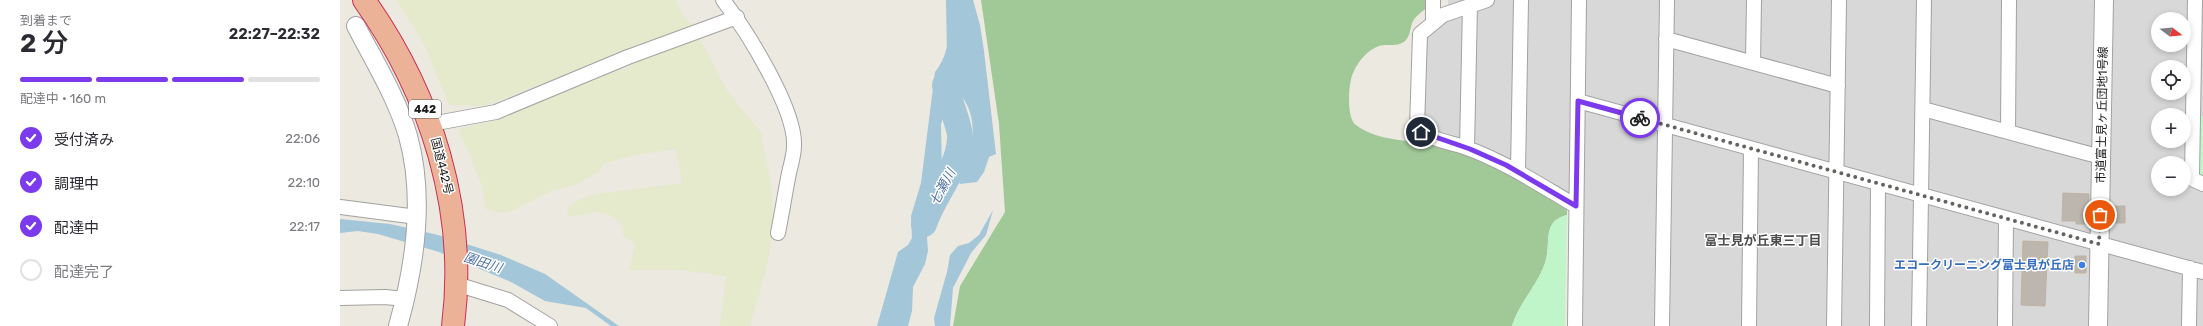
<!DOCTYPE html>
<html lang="ja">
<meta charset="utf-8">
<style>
body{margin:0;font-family:Rubik,"Noto Sans JP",sans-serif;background:#f7f7f7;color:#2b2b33;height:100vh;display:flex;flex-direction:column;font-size:15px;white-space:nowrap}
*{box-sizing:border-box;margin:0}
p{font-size:13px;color:#7c7c81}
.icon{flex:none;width:22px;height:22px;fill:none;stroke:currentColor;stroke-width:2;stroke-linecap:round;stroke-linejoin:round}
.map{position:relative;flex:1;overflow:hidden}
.details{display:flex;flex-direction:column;background:#fff;width:340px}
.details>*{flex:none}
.needle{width:26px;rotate:106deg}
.buttons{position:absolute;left:1811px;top:12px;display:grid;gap:8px}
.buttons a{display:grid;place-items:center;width:40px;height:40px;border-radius:50%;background:#fff;box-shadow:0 2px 6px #0003;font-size:20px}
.pin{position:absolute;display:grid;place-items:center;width:34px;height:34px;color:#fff;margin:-17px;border:2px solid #fff;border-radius:50%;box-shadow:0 1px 4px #0007}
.courier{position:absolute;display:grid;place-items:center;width:40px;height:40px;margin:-20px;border:3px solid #7c3aed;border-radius:50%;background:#fff;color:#222;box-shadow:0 1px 5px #0007}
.overview em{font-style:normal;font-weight:600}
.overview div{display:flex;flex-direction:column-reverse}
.overview{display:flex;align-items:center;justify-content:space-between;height:68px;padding:0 20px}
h1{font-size:26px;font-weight:600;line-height:30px}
.bar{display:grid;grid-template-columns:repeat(4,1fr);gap:6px 4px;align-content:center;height:48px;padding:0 20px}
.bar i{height:5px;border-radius:3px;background:#e1e1e2}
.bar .current{background:#7c3aed}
.bar p{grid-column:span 4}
ol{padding:0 20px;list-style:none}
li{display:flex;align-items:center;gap:12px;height:44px}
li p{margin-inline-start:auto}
li .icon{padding:4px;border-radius:50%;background:#7c3aed;color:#fff;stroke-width:4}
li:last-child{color:#7c7c81}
li i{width:22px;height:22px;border:2px solid #e1e1e2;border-radius:50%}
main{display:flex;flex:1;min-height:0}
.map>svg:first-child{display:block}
</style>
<main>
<section class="details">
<div class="overview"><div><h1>2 分</h1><p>到着まで</p></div><em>22:27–22:32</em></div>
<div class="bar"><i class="current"></i><i class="current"></i><i class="current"></i><i></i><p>配達中 · 160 m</p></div>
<ol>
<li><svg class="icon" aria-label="check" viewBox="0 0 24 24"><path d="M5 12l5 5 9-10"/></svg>受付済み<p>22:06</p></li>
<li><svg class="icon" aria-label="check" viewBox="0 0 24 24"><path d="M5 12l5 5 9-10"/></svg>調理中<p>22:10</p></li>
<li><svg class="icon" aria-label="check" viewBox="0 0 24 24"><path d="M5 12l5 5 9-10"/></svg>配達中<p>22:17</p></li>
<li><i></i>配達完了</li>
</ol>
</section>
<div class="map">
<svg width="1863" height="326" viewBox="0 0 1863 326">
<rect width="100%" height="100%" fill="#ece9e1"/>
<!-- residential -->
<path fill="#d9d8d8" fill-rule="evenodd" d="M1108 0H1863V326H1241L1244 202 1163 157 1084 128 1085 38 1108 16ZM1818 19H1844V45H1818ZM1818 67H1844V93H1818ZM1818 115H1844V141H1818ZM1818 163H1844V189H1818Z"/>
<!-- farmland -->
<path fill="#e5eacd" d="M56 0H336L341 11 352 26 144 106 109 105 83 42Z
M359 37 388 92 421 132 431 184 433 213 432 239 426 271 410 326H380L386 276 340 270H289L295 245 292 241 284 238 280 222 270 215 257 212 231 217 227 215 229 205 249 195 342 183 336 149 290 156 263 164 260 171 235 185 211 191 169 212 160 213 146 209 141 183 118 129 151 122 232 87 280 68 282 70 291 66 290 64Z"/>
<!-- forest -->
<path fill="#a1c998" d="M641 0H1092C1090 8 1081 11 1076 17 1069 23 1072 35 1065 41 1057 48 1047 43 1039 46 1028 50 1019 60 1014 71 1008 81 1006 118 1016 125 1040 143 1073 139 1101 147 1147 159 1187 183 1227 210V215C1201 222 1212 241 1205 263 1197 286 1179 303 1172 326H613L620 286 665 212 659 124Z"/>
<!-- park -->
<path fill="#bff5c9" d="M1862 116H1863V178L1854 172 1856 119Z
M1227 215 1225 326H1172C1179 303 1197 286 1205 263 1212 241 1201 222 1227 215Z"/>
<!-- water -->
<path fill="#a3c6d8" d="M609 0H633L640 25 644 51 656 154 649 157 644 172 637 182 620 184 617 178C635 157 639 118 622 97L608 104 601 124 602 177 598 205 587 237 588 251 585 264 573 287 572 311 568 326H537L558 252 568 245 572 238 571 216 581 183 595 72C610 54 610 28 611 6Z
M653 210 646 235 631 253 613 288 610 326H595L594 318 607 272 610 255 618 246 629 243 639 235Z
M0 219 50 224 98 235 161 255 205 274 279 326H271L246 308 205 301 171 282 99 252 38 234 18 231 0 233Z"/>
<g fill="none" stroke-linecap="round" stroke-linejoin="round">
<!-- river -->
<path stroke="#a3c6d8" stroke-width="26" d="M584 224C593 195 618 171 620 139 621 129 608 97 605 85L620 55 619 0"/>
</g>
<!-- building -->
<path fill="#bcb6ae" stroke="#bdb2a4" d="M1723 193 1749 194 1748 224H1736V221H1722Z
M1773 206H1785V223H1773Z
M1683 241 1708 242 1705 306 1681 305Z
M1735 256H1746V273H1735Z"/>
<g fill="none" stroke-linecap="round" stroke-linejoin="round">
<defs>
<path id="minor" d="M383 0C406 30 456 109 454 146 454 155 451 164 449 173 445 193 442 213 438 233
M1147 0 1103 15 1080 34 1077 127C1082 138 1113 143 1124 147 1164 161 1200 185 1236 206
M1855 0 1852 176 1854 180 1863 184
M1093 22V0
M1326 39 1498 86
M1413 62 1414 0
M1238 101 1863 272
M1583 109 1761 157
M91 124 156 112 288 57 397 17
M1668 132 1669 0
M1127 148 1130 5
M1178 172 1181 0
M0 207 77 217
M116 284 168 300 210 326
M0 298 45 297 65 299
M1235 326 1239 0
M1322 326 1327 0
M1409 326 1411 149
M1494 326 1499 0
M1537 326 1538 183
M1579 326 1584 0
M1665 326 1666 218
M1849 326 1850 268"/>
<path id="tertiary" d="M16 26C34 61 57 98 68 136 85 197 75 266 58 326
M1758 326 1764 0"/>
<path id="trunk" d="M24 0C91 94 128 210 113 326"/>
</defs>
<!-- minor casing -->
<use href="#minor" stroke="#a2a2a2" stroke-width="16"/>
<!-- tertiary casing -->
<use href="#tertiary" stroke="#a2a2a2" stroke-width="20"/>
<!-- trunk casing -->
<use href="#trunk" stroke="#ca2e53" stroke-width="24"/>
<!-- minor -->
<use href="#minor" stroke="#fff" stroke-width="14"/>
<!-- tertiary -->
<use href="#tertiary" stroke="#fff" stroke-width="18"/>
<!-- trunk -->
<use href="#trunk" stroke="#ebb298" stroke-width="22"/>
</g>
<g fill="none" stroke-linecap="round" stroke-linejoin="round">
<!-- done -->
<path stroke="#646360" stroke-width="4" stroke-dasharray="0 7.2" d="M1300 118 1759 244 1760 215"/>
<!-- route -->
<path stroke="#7c3aed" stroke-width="5" d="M1081 132 1130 149 1166 165 1236 206 1238 101 1300 118"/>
</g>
<!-- markers -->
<circle fill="#3f7fe0" stroke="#fff" stroke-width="1.5" cx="1742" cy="265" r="4"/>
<g text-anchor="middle" stroke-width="3" stroke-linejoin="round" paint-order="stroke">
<!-- shield labels -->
<rect fill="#fff" stroke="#5f5f5f" stroke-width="1" x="69" y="100" width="32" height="18" rx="3"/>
<g font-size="11" font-weight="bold" fill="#1b1b1b">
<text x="85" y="113">442</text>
</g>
<!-- street labels -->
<g font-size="12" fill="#1b1b1b" stroke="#fff">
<text transform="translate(1762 115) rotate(-89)" y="4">市道富士見ヶ丘団地1号線</text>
<text transform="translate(102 166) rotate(76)" y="4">国道442号</text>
</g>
<!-- shop labels -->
<g font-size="12" font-weight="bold" fill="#366cbe" stroke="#fff" text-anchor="end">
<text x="1734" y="269">エコークリーニング富士見が丘店</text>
</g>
<!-- water labels -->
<g font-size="13" font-style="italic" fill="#4e70a4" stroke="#fff">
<text transform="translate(602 187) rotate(-62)" y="5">七瀬川</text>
<text transform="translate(143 262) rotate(18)" y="5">園田川</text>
</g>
<!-- neighbourhood labels -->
<g font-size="13" font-weight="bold" fill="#4e4e4e" stroke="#fff">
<text x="1423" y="245">富士見が丘東三丁目</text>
</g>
</g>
</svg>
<div class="buttons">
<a><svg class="needle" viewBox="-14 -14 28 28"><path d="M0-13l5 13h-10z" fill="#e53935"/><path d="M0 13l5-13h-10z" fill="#7c7c81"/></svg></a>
<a><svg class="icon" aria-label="locate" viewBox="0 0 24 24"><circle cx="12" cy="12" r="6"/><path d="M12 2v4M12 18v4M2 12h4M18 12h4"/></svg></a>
<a>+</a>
<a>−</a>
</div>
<div class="pin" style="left:1760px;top:215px;background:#ea580c"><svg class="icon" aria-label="bag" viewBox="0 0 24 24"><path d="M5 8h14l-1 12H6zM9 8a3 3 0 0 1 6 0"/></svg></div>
<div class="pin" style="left:1081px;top:132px;background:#1f2937"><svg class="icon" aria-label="home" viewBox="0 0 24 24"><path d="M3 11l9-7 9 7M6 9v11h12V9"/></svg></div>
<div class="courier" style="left:1300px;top:118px"><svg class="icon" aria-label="bike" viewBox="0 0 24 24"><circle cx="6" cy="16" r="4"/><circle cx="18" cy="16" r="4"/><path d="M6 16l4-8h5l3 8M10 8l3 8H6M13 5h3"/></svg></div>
</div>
</main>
